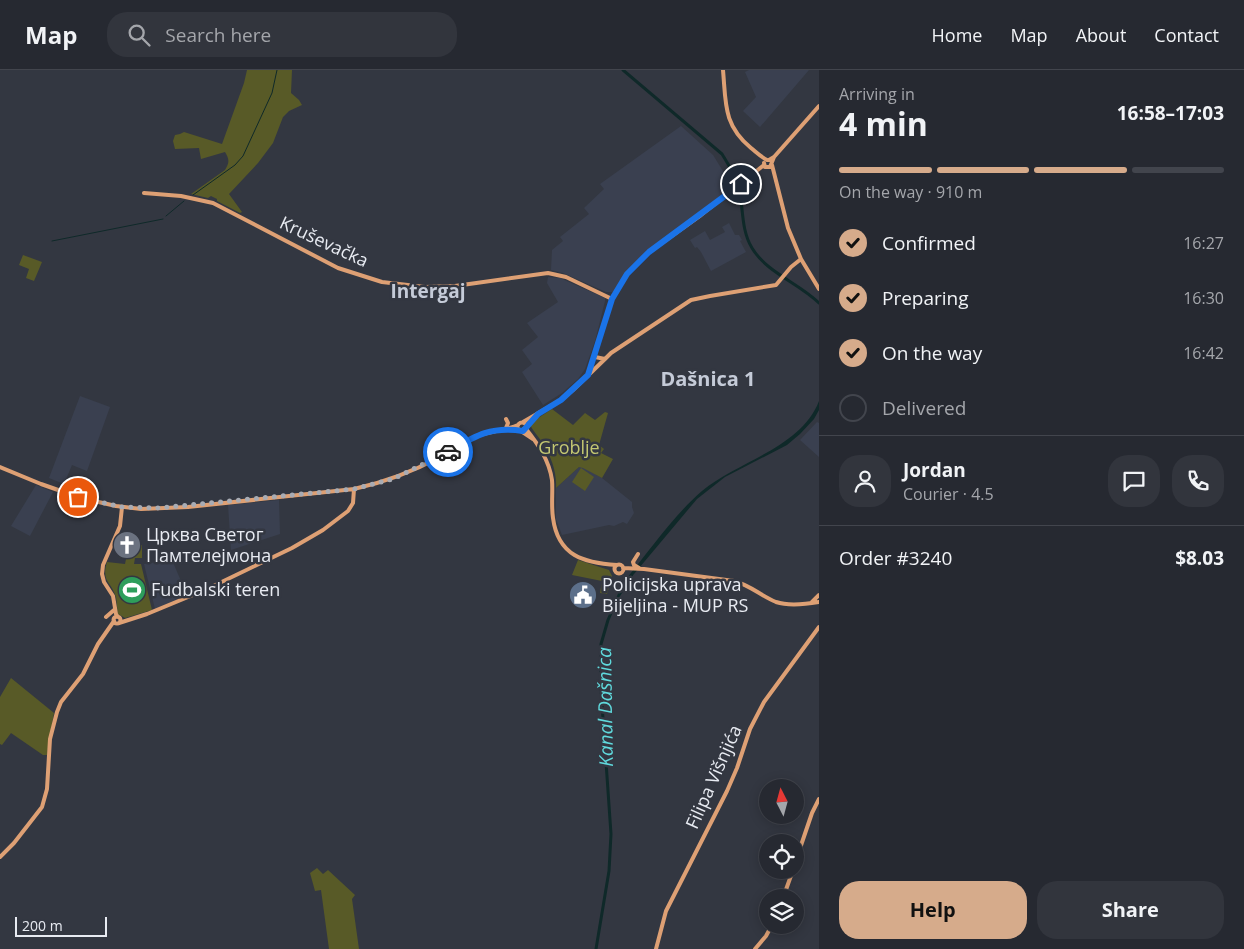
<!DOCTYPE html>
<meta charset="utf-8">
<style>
body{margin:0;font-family:"Open Sans",sans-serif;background:#32353d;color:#f1f3f6;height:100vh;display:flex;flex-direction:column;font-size:19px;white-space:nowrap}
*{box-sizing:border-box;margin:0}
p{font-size:16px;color:#a4a6ab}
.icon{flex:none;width:28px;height:28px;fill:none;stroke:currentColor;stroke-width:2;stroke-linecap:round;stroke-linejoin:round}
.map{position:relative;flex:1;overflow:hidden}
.side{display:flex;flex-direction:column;background:#262931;width:425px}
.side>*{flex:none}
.needle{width:32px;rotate:354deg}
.fabs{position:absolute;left:759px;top:709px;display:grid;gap:10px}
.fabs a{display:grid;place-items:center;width:45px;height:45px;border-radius:50%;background:#262931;box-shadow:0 2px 12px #0003,0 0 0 1px #42454d;font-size:25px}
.scale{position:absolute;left:15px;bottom:12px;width:92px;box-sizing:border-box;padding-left:5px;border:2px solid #e8ebf2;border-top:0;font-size:14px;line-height:18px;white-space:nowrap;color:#e8ebf2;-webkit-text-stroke:4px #333741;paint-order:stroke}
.pin{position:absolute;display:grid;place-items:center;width:42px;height:42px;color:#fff;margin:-21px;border:2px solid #fff;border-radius:50%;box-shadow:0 1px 5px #0007}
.courier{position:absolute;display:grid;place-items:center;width:50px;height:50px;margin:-25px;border:4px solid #1a73e8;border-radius:50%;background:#fff;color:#222;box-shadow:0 1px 6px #0007}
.summary em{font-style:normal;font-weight:700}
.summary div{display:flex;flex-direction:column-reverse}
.summary{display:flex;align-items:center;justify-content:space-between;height:85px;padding:0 20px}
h1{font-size:32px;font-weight:700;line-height:38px}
.bar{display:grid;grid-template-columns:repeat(4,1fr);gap:8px 5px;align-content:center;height:60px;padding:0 20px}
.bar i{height:6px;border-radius:4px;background:#42454d}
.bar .on{background:#d6ab8b}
.bar p{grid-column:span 4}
.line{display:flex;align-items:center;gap:12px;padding:0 20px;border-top:1px solid #42454d}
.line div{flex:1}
.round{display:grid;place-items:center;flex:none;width:52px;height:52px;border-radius:20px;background:#32353d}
ol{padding:0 20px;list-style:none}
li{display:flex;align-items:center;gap:15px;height:55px}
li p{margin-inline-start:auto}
li .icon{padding:5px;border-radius:50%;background:#d6ab8b;color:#111;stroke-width:4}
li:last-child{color:#a4a6ab}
li i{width:28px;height:28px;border:2px solid #42454d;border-radius:50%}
.button{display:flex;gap:10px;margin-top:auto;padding:10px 20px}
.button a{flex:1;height:58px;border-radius:20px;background:#d6ab8b;color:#111;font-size:20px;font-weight:700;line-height:58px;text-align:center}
.button a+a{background:#32353d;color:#f1f3f6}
header{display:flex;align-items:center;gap:30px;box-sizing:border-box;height:70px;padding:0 25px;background:#262931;border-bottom:1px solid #42454d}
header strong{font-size:24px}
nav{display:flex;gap:28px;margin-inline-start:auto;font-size:18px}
.search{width:350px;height:45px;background:#32353d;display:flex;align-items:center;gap:12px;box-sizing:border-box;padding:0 18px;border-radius:20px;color:#a4a6ab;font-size:19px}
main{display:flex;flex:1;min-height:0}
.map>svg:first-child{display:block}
</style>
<header>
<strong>Map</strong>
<div class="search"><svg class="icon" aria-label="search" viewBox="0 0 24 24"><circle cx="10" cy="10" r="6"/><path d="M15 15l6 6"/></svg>Search here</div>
<nav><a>Home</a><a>Map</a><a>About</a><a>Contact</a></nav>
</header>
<main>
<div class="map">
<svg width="819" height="879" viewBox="0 0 819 879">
<rect width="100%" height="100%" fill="#333741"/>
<!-- built -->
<path fill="#3a4050" d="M749 0H809L760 57 743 41 756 27 745 2Z
M681 56 713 85 726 106 731 118 651 178 635 193 613 222H606L563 203 551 200 552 180 563 171 560 167 589 144 584 138 604 119 600 114Z
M729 153 735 165H739L742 170 740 171 746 182 711 201 701 182 697 177 695 178 690 170 705 161 710 170 725 162 722 157Z
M548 207 560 208 605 228V231L595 271 585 299 578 309 562 323 543 335 522 302 532 294 522 280 538 267 527 253 558 232 547 213Z
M80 326 110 337 87 401 72 395 64 414 49 408Z
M817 352 819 353V387L800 370Z
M579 397H583L602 408 632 432V437L634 443 627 454 623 452 614 456 609 455 562 465 556 449V418Z
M36 415 53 422 30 466 11 456Z
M279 430 280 464 231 480 228 435Z
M172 490 187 525 155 539 144 494Z"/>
<!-- green -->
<path fill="#585a27" d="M247 0H292L291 23 299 30 302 35 289 41 283 47 273 73 258 93 229 124 242 142 240 143 217 131V129L211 126 208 128 191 124 225 100C230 92 229 89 225 82L201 89 199 78 175 79 173 71 175 65 180 64 184 62 222 74 244 13Z
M23 185 42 192 34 211 26 208 29 199 19 195Z
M552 339 573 355 585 343 595 350 605 342 608 343 599 375 604 379 601 383 613 389 602 408 583 398 579 397 556 418C557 402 551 386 542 372 538 366 533 361 530 355L532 352Z
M581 398 594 407 585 421 572 412Z
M135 475H142V488H135L134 494H141L152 540 125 548 118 544C117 539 117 533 116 527 111 511 101 512 107 492L125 494 126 489 119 487 120 479 135 482Z
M578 490 609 500 612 506 607 524 600 523 602 511 572 505Z
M11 608 54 643 47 685H43L11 663 2 675 0 674V627Z
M317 798 323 804 328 800 355 825 352 829 359 879H329L321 820 315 821 310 803Z"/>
<!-- water -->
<path fill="#0f2929" d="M819 331V340L814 349 800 364 787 375 725 407 697 429 629 510 627 508C649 481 676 443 702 421 738 391 801 378 819 331Z"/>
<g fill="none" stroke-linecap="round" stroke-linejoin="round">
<!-- stream -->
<path stroke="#0f2929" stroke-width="1" d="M193 125 235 95 243 86 272 23 277 0
M166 146 184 131
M52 171 163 149"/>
<!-- canal -->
<path stroke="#0f2929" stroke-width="3" d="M623 0 722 84C728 94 734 103 738 115 744 135 740 158 752 178 767 203 799 213 819 233
M596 879 609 801 611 764 601 620V574L608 550 619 525 631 506"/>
<!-- secondary -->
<path stroke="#dea074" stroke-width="4" d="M723 0C726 33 723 55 751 78 756 82 761 87 767 90
M769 90 774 87 819 36
M764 93 765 97H770L774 87
M772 95 788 158 801 189 819 219
M144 123 181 126 213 133 338 198 382 212 425 217 455 216 548 203 566 207 612 229
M595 287 605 289 611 283 691 230 710 226 776 215 791 197 801 189
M588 305 612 229 627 204 649 182 701 145 764 95
M523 352 561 330 573 320 605 289
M517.5 357a4.5 4.5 0 1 1 9 0a4.5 4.5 0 1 1-9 0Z
M506 358 508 353 506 349
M526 359C538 374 549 390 552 410 553 422 551 435 553 448 558 486 584 493 617 495
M521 361 533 369
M0 397 41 414 81 428 116 436 141 439 188 437 354 419C386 412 412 402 440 387 453 380 465 371 477 366 490 361 508 360 518 355
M638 484 633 492 634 495 639 498
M614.5 499a4.5 4.5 0 1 1 9 0a4.5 4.5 0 1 1-9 0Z
M623 498 644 499 734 511C750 515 761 526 776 532 788 536 807 534 819 532
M812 532 819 525
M113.5 550a3.5 3.5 0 1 1 7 0a3.5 3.5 0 1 1-7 0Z
M106 547 114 540
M118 547 116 544 113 526 104 512 102 504 103 495 120 456 122 437
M119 553 147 544 205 520 292 478 323 460 348 441 353 433 354 419
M0 787 14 773 42 737 47 719 50 669 57 642 61 632 83 604 98 574 114 551
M795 793 812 743 819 729
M783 828 793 800
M656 879 666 841 727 721 737 698 750 659 764 632 819 557
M755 879 766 866 772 855"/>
</g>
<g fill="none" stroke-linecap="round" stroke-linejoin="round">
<!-- done -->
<path stroke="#a9acb4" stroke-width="5" stroke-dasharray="0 9" d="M78 427 122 437 158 438 354 419 393 409 448 382"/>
<!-- route -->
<path stroke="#1a73e8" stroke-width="6" d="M448 382C475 366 490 356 523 361L538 344 561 330 588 305 612 229 627 204 649 182 741 114"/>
</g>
<!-- icons -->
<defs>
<symbol id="church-disc" viewBox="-11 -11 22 22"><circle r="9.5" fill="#6b7280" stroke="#333741"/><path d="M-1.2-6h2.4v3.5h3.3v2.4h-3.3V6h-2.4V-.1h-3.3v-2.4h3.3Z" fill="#fff"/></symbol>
<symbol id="stadium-disc" viewBox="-11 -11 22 22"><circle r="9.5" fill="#2e9e5b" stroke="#333741"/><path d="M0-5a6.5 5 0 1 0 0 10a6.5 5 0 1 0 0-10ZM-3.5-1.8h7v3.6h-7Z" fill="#fff"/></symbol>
<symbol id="civic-disc" viewBox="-11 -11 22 22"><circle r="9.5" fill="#5c6f8a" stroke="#333741"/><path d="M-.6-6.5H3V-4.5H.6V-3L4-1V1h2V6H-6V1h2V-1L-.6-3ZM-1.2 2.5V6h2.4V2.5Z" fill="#fff"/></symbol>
</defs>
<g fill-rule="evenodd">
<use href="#church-disc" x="111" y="459" width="32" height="32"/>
<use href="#stadium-disc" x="116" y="504" width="32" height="32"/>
<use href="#civic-disc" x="567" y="509" width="32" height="32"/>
</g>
<g text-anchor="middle" stroke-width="5" stroke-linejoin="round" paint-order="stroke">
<!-- street labels -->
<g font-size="18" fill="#e8ebf2" stroke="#333741">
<text transform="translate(324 172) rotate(25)" y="6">Kruševačka</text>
<text transform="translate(714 707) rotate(-66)" y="6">Filipa Višnjića</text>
</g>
<!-- park labels -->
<g font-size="18" fill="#c4c872" stroke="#333741">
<text x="569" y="384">Groblje</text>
</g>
<!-- poi labels -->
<g font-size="18" fill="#e8ebf2" stroke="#333741" text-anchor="start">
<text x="146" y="471">Црква Светог<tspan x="146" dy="21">Памтелејмона</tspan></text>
<text x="602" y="521">Policijska uprava<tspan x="602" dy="21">Bijeljina - MUP RS</tspan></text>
<text x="151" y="526">Fudbalski teren</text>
</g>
<!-- neighbourhood labels -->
<g font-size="19" font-weight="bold" fill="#c5cbd8" stroke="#333741">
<text x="428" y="228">Intergaj</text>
</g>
<!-- water labels -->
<g font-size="19" font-style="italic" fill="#60dadd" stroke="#333741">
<text transform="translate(605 637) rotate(-91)" y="7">Kanal Dašnica</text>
</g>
<!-- quarter labels -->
<g font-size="20" font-weight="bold" fill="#c5cbd8" stroke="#333741">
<text x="708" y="316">Dašnica 1</text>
</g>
</g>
</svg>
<div class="fabs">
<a><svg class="needle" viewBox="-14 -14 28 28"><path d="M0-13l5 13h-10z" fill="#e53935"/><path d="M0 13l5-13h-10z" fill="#a4a6ab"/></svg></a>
<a><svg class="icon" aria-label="locate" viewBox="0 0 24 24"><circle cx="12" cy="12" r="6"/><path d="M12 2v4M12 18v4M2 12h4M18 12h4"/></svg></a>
<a><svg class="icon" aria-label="layers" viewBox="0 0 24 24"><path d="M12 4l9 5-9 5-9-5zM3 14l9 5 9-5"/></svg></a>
</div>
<div class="scale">200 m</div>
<div class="pin" style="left:78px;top:427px;background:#ea580c"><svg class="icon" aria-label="bag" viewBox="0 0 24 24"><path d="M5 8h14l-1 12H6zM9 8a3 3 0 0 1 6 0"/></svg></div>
<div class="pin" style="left:741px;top:114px;background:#1f2937"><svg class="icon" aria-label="home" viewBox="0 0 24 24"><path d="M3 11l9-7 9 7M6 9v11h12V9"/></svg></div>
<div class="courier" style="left:448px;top:382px"><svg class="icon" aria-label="car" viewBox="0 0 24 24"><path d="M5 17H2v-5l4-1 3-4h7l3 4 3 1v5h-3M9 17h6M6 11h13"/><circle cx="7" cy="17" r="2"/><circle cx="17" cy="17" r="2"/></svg></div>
</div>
<section class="side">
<div class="summary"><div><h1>4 min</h1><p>Arriving in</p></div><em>16:58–17:03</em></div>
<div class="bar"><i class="on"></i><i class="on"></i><i class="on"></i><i></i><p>On the way · 910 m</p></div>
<ol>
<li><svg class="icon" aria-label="check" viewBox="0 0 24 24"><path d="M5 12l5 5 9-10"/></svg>Confirmed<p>16:27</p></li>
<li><svg class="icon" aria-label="check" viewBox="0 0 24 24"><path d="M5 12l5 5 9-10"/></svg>Preparing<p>16:30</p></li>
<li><svg class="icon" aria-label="check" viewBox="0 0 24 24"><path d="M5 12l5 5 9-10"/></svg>On the way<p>16:42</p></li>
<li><i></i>Delivered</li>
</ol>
<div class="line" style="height:90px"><a class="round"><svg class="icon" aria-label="person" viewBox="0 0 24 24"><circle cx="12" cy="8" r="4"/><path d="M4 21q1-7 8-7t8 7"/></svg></a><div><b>Jordan</b><p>Courier · 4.5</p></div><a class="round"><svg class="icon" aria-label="chat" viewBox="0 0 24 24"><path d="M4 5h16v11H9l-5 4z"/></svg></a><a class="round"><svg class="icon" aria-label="phone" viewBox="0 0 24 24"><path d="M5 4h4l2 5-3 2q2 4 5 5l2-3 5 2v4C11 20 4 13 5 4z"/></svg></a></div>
<div class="line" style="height:65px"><div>Order #3240</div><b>$8.03</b></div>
<div class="button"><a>Help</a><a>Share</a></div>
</section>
</main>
